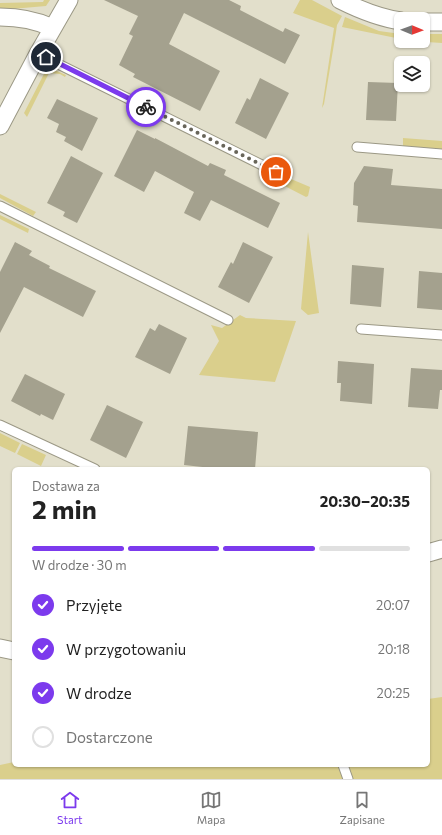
<!DOCTYPE html>
<html lang="pl">
<meta charset="utf-8">
<style>
body{margin:0;font-family:Commissioner,sans-serif;background:#f6f6f6;color:#222;height:100vh;display:flex;flex-direction:column;font-size:15px;white-space:nowrap}
*{box-sizing:border-box;margin:0}
p{font-size:13px;color:#767676}
.icon{flex:none;width:22px;height:22px;fill:none;stroke:currentColor;stroke-width:2;stroke-linecap:round;stroke-linejoin:round}
.map{position:relative;flex:1;overflow:hidden}
.side{position:absolute;left:12px;top:467px;width:418px;height:300px;display:flex;flex-direction:column;background:#fff;border-radius:6px;box-shadow:0 1px 3px #0004}
.side>*{flex:none}
.needle{width:26px;rotate:91deg}
.tools{position:absolute;left:394px;top:12px;display:grid;gap:8px}
.tools a{display:grid;place-items:center;width:36px;height:36px;border-radius:6px;background:#fff;box-shadow:0 1px 3px #0004;font-size:20px}
.pin{position:absolute;display:grid;place-items:center;width:34px;height:34px;color:#fff;margin:-17px;border:2px solid #fff;border-radius:50%;box-shadow:0 1px 4px #0007}
.courier{position:absolute;display:grid;place-items:center;width:40px;height:40px;margin:-20px;border:3px solid #7c3aed;border-radius:50%;background:#fff;color:#222;box-shadow:0 1px 5px #0007}
.head em{font-style:normal;font-weight:700}
.head div{display:flex;flex-direction:column-reverse}
.head{display:flex;align-items:center;justify-content:space-between;height:68px;padding:0 20px}
h1{font-size:26px;font-weight:700;line-height:30px}
.bar{display:grid;grid-template-columns:repeat(4,1fr);gap:6px 4px;align-content:center;height:48px;padding:0 20px}
.bar i{height:5px;border-radius:3px;background:#e0e0e0}
.bar .active{background:#7c3aed}
.bar p{grid-column:span 4}
ol{padding:0 20px;list-style:none}
li{display:flex;align-items:center;gap:12px;height:44px}
li p{margin-inline-start:auto}
li .icon{padding:4px;border-radius:50%;background:#7c3aed;color:#fff;stroke-width:4}
li:last-child{color:#767676}
li i{width:22px;height:22px;border:2px solid #e0e0e0;border-radius:50%}
.tabs{display:flex;justify-content:space-around;align-items:center;height:56px;border-top:1px solid #e0e0e0;background:#fff;font-size:11px;color:#767676}
.tabs a{display:grid;justify-items:center;gap:2px}
.tabs .active{color:#7c3aed}
.map>svg:first-child{display:block}
</style>
<div class="map">
<svg width="442" height="779" viewBox="0 0 442 779">
<rect width="100%" height="100%" fill="#e2dfcb"/>
<!-- green -->
<path fill="#dacf8c" d="M44 0H50L46 6 0 10V3L43 2Z
M300 0H312L342 16 337 25 336 32 324 104 322 108 334 28 293 13Z
M345 17 379 31 401 34V39L342 27Z
M423 34H442V43L412 41H423Z
M50 68 66 75 65 77 60 74 49 73 27 117 24 113 46 70Z
M403 138 442 141V149L403 146Z
M284 176 310 187 308 196 306 197 275 181Z
M0 194 36 212 33 216 0 198Z
M0 215 29 229 28 233 0 219Z
M308 232 319 313 308 315 301 309Z
M240 315 246 318 296 321 275 382 199 375 219 341 211 325 222 328Z
M0 433 20 443 15 453 0 446Z
M22 444 46 455 41 466 17 454Z
M442 697V779H352L348 765H428V699Z
M14 762V765H340L344 779H0V765Z"/>
<!-- building -->
<path fill="#a4a18e" d="M104 0H229L241 6 240 10 283 32 285 28 300 35 285 64 184 13 169 44 220 71 200 111 133 77 135 74 119 65 133 36 129 34 138 16Z
M260 78 289 93 266 139 235 123 247 98 250 100Z
M368 82 398 83 396 121 366 120Z
M57 99 98 118 82 151 64 141 66 137 56 132 59 124 47 118Z
M137 130 155 139V138L208 166 210 163 226 170 224 175 280 203 268 228 211 200 200 221 184 213 194 192 155 171 144 192 114 176Z
M71 156 103 173 77 223 63 216 65 212 47 203Z
M364 166 393 169 391 185 442 189V229L357 222 358 206 353 205 354 183Z
M15 242 32 251 29 255 50 266 49 268 96 291 83 317 24 287 0 333V272Z
M243 242 273 257 249 303 218 287 231 262 233 264Z
M352 265 384 268 381 307 350 304Z
M419 271 442 273V310L417 308Z
M159 324 187 338 170 374 135 357 150 328 155 331Z
M338 361 374 364 372 404 340 401 341 383H337Z
M411 368 442 370V390H440L438 409 408 407Z
M25 374 65 394 53 420 41 414 40 416 11 401Z
M107 405 143 422 126 458 90 440Z
M188 426 258 432 255 469H221L184 465Z"/>
<g fill="none" stroke-linecap="round" stroke-linejoin="round">
<defs>
<path id="lane" d="M38 54 276 172
M357 147 442 154
M0 206 228 320
M361 329 442 335
M0 425 95 469
M343 765 348 779"/>
<path id="street" d="M340 0C360 10 379 18 401 21
M0 17C19 17 36 20 53 28
M423 22H442
M0 126 38 54 69 0
M428 553 442 549
M0 648 14 651"/>
</defs>
<!-- lane casing -->
<use href="#lane" stroke="#9b9885" stroke-width="11"/>
<!-- street casing -->
<use href="#street" stroke="#9b9885" stroke-width="19"/>
<!-- lane -->
<use href="#lane" stroke="#fff" stroke-width="9"/>
<!-- street -->
<use href="#street" stroke="#fff" stroke-width="17"/>
</g>
<g fill="none" stroke-linecap="round" stroke-linejoin="round">
<!-- done -->
<path stroke="#68655a" stroke-width="4" stroke-dasharray="0 7.2" d="M146 107 276 172"/>
<!-- route -->
<path stroke="#7c3aed" stroke-width="5" d="M46 57 146 107"/>
</g>
</svg>
<div class="tools">
<a><svg class="needle" viewBox="-14 -14 28 28"><path d="M0-13l5 13h-10z" fill="#e53935"/><path d="M0 13l5-13h-10z" fill="#767676"/></svg></a>
<a><svg class="icon" aria-label="layers" viewBox="0 0 24 24"><path d="M12 4l9 5-9 5-9-5zM3 14l9 5 9-5"/></svg></a>
</div>
<div class="pin" style="left:276px;top:172px;background:#ea580c"><svg class="icon" aria-label="bag" viewBox="0 0 24 24"><path d="M5 8h14l-1 12H6zM9 8a3 3 0 0 1 6 0"/></svg></div>
<div class="pin" style="left:46px;top:57px;background:#1f2937"><svg class="icon" aria-label="home" viewBox="0 0 24 24"><path d="M3 11l9-7 9 7M6 9v11h12V9"/></svg></div>
<div class="courier" style="left:146px;top:107px"><svg class="icon" aria-label="bike" viewBox="0 0 24 24"><circle cx="6" cy="16" r="4"/><circle cx="18" cy="16" r="4"/><path d="M6 16l4-8h5l3 8M10 8l3 8H6M13 5h3"/></svg></div>
<section class="side">
<div class="head"><div><h1>2 min</h1><p>Dostawa za</p></div><em>20:30–20:35</em></div>
<div class="bar"><i class="active"></i><i class="active"></i><i class="active"></i><i></i><p>W drodze · 30 m</p></div>
<ol>
<li><svg class="icon" aria-label="check" viewBox="0 0 24 24"><path d="M5 12l5 5 9-10"/></svg>Przyjęte<p>20:07</p></li>
<li><svg class="icon" aria-label="check" viewBox="0 0 24 24"><path d="M5 12l5 5 9-10"/></svg>W przygotowaniu<p>20:18</p></li>
<li><svg class="icon" aria-label="check" viewBox="0 0 24 24"><path d="M5 12l5 5 9-10"/></svg>W drodze<p>20:25</p></li>
<li><i></i>Dostarczone</li>
</ol>
</section>
</div>
<nav class="tabs">
<a class="active"><svg class="icon" aria-label="home" viewBox="0 0 24 24"><path d="M3 11l9-7 9 7M6 9v11h12V9"/></svg>Start</a>
<a><svg class="icon" aria-label="map" viewBox="0 0 24 24"><path d="M3 6l6-2 6 2 6-2v14l-6 2-6-2-6 2zM9 4v14M15 6v14"/></svg>Mapa</a>
<a><svg class="icon" aria-label="saved" viewBox="0 0 24 24"><path d="M7 4h10v16l-5-4-5 4z"/></svg>Zapisane</a>
</nav>
